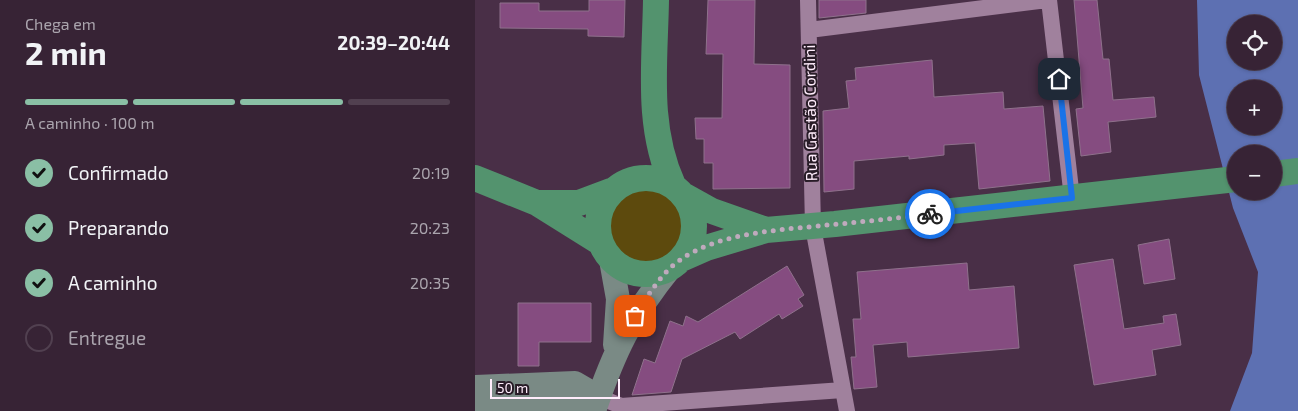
<!DOCTYPE html>
<html lang="pt">
<meta charset="utf-8">
<style>
body{margin:0;font-family:"Exo 2",sans-serif;background:#3e2b3d;color:#f1f3f6;height:100vh;display:flex;flex-direction:column;font-size:19px;white-space:nowrap}
*{box-sizing:border-box;margin:0}
p{font-size:16px;color:#aaa4ad}
.icon{flex:none;width:28px;height:28px;fill:none;stroke:currentColor;stroke-width:2;stroke-linecap:round;stroke-linejoin:round}
.map{position:relative;flex:1;overflow:hidden}
.side{display:flex;flex-direction:column;background:#372335;width:475px}
.side>*{flex:none}
.controls{position:absolute;left:752px;top:15px;display:grid;gap:10px}
.controls a{display:grid;place-items:center;width:55px;height:55px;border-radius:50%;background:#372335;box-shadow:0 1px 4px #0004,0 0 0 1px #514050;font-size:25px}
.scale{position:absolute;left:15px;bottom:12px;width:130px;box-sizing:border-box;padding-left:5px;border:2px solid #ffedfc;border-top:0;font-size:14px;line-height:18px;white-space:nowrap;color:#ffedfc;-webkit-text-stroke:4px #281c27;paint-order:stroke}
.pin{position:absolute;display:grid;place-items:center;width:42px;height:42px;color:#fff;margin:-21px;border-radius:10px;box-shadow:0 2px 8px #0006}
.courier{position:absolute;display:grid;place-items:center;width:50px;height:50px;margin:-25px;border:4px solid #1a73e8;border-radius:50%;background:#fff;color:#222;box-shadow:0 1px 6px #0007}
.head em{font-style:normal;font-weight:700}
.head div{display:flex;flex-direction:column-reverse}
.head{display:flex;align-items:center;justify-content:space-between;height:85px;padding:0 25px}
h1{font-size:32px;font-weight:700;line-height:38px}
.bar{display:grid;grid-template-columns:repeat(4,1fr);gap:8px 5px;align-content:center;height:60px;padding:0 25px}
.bar i{height:6px;border-radius:4px;background:#514050}
.bar .active{background:#8abfa5}
.bar p{grid-column:span 4}
ol{padding:0 25px;list-style:none}
li{display:flex;align-items:center;gap:15px;height:55px}
li p{margin-inline-start:auto}
li .icon{padding:5px;border-radius:50%;background:#8abfa5;color:#111;stroke-width:4}
li:last-child{color:#aaa4ad}
li i{width:28px;height:28px;border:2px solid #514050;border-radius:50%}
main{display:flex;flex:1;min-height:0}
.map>svg:first-child{display:block}
</style>
<main>
<section class="side">
<div class="head"><div><h1>2 min</h1><p>Chega em</p></div><em>20:39–20:44</em></div>
<div class="bar"><i class="active"></i><i class="active"></i><i class="active"></i><i></i><p>A caminho · 100 m</p></div>
<ol>
<li><svg class="icon" aria-label="check" viewBox="0 0 24 24"><path d="M5 12l5 5 9-10"/></svg>Confirmado<p>20:19</p></li>
<li><svg class="icon" aria-label="check" viewBox="0 0 24 24"><path d="M5 12l5 5 9-10"/></svg>Preparando<p>20:23</p></li>
<li><svg class="icon" aria-label="check" viewBox="0 0 24 24"><path d="M5 12l5 5 9-10"/></svg>A caminho<p>20:35</p></li>
<li><i></i>Entregue</li>
</ol>
</section>
<div class="map">
<svg width="823" height="411" viewBox="0 0 823 411">
<rect width="100%" height="100%" fill="#492f47"/>
<!-- green -->
<path fill="#5d4a0d" d="M131 227a40 40 0 1 1 80 0a40 40 0 1 1-80 0Z"/>
<!-- water -->
<path fill="#5d70b2" fill-rule="evenodd" d="M722 0H823V411H755L777 353 783 272 758 208 724 75ZM761 24H799V61H761ZM761 89H799V126H761ZM761 154H799V191H761Z"/>
<!-- building -->
<path fill="#854c80" stroke="#8f718c" d="M114 0H150L149 37 113 36V29L25 28V3H64V11H114Z
M233 0H280L279 64 315 65V188L238 189V163H229V139H221L220 118H247L248 54H231Z
M344 0H391V13L344 18Z
M599 0H622L628 59H634L638 100 679 97 681 117 633 122 636 152 606 156 601 109 608 108Z
M457 60 459 97 528 92 529 109 568 106 575 181 504 189 500 143 469 145V155L434 159V156L379 161V189L349 192 348 111 374 108 371 81 381 80 380 68Z
M694 239 700 279 669 284 663 245Z
M638 259 649 329 689 323 688 316 701 314 706 345 677 350 681 375 619 385 599 265Z
M492 263 494 290 539 286 544 348 433 357 432 342 398 345 402 387 379 389 376 357H381L378 319H386L382 272Z
M312 266 329 295 323 299 328 306 307 319 304 314 265 339 260 332 207 359 196 392 157 395 169 359 180 363 195 321 208 326 211 316 223 322Z
M43 303H116V342H64V366H43Z"/>
<g fill="none" stroke-linecap="round" stroke-linejoin="round">
<!-- street -->
<path stroke="#a0819d" stroke-width="16" d="M333 0 338 227 372 411
M574 0 597 198
M334 30 572 0
M124 397 146 406 368 390"/>
<!-- secondary -->
<path stroke="#7a8a85" stroke-width="24" d="M136 260 143 299 140 345
M0 387 100 383 124 397
M0 409 99 404 124 397
M119 411C139 352 156 316 196 267"/>
<!-- primary -->
<path stroke="#53936e" stroke-width="26" d="M181 0C180 63 171 127 198 185
M799 174 823 171
M123 226a48 48 0 1 1 96 0a48 48 0 1 1-96 0Z
M0 178 62 203 126 243
M210 196 237 211 291 230
M62 203H104L136 191
M206 259 231 248 291 230 360 224 761 179"/>
</g>
<g fill="none" stroke-linecap="round" stroke-linejoin="round">
<!-- done -->
<path stroke="#bfaabd" stroke-width="5" stroke-dasharray="0 9" d="M160 316C172 297 186 273 205 260 244 232 307 230 353 225 387 222 421 218 455 214"/>
<!-- route -->
<path stroke="#1a73e8" stroke-width="6" d="M455 214 597 198 584 79"/>
</g>
<g text-anchor="middle" stroke-width="4" stroke-linejoin="round" paint-order="stroke">
<!-- street labels -->
<g font-size="16" fill="#ffedfc" stroke="#281c27">
<text transform="translate(335 113) rotate(-91)" y="6">Rua Gastão Cordini</text>
</g>
</g>
</svg>
<div class="controls">
<a><svg class="icon" aria-label="locate" viewBox="0 0 24 24"><circle cx="12" cy="12" r="6"/><path d="M12 2v4M12 18v4M2 12h4M18 12h4"/></svg></a>
<a>+</a>
<a>−</a>
</div>
<div class="scale">50 m</div>
<div class="pin" style="left:160px;top:316px;background:#ea580c"><svg class="icon" aria-label="bag" viewBox="0 0 24 24"><path d="M5 8h14l-1 12H6zM9 8a3 3 0 0 1 6 0"/></svg></div>
<div class="pin" style="left:584px;top:79px;background:#1f2937"><svg class="icon" aria-label="home" viewBox="0 0 24 24"><path d="M3 11l9-7 9 7M6 9v11h12V9"/></svg></div>
<div class="courier" style="left:455px;top:214px"><svg class="icon" aria-label="bike" viewBox="0 0 24 24"><circle cx="6" cy="16" r="4"/><circle cx="18" cy="16" r="4"/><path d="M6 16l4-8h5l3 8M10 8l3 8H6M13 5h3"/></svg></div>
</div>
</main>
